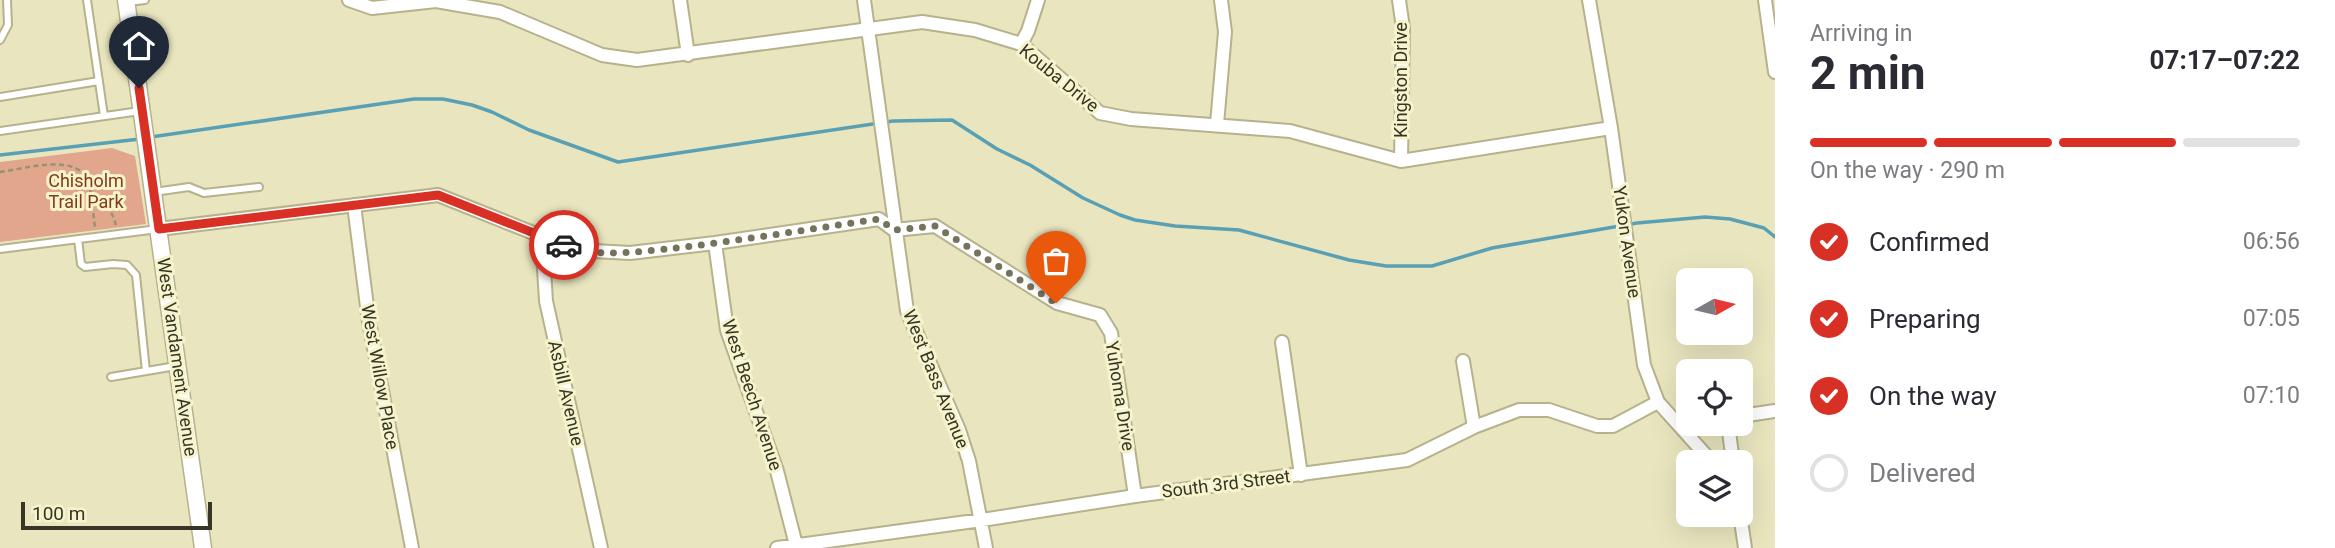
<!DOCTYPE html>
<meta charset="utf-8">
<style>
body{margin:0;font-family:Roboto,sans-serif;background:#f7f7f7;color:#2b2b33;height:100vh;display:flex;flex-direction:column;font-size:26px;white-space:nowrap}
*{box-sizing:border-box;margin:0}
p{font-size:23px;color:#7c7c81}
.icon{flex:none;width:38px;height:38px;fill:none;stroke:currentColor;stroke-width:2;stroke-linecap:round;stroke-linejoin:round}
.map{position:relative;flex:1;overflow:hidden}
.drawer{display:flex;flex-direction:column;background:#fff;width:560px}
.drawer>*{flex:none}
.needle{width:46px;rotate:82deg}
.buttons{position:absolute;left:1676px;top:268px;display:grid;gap:14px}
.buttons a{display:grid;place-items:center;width:77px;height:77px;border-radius:10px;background:#fff;box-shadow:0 7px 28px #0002;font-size:35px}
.scale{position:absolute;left:21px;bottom:18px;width:191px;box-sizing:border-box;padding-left:7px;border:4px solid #363526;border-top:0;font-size:19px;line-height:24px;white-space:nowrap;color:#363526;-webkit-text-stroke:5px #f6f4cc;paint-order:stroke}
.pin{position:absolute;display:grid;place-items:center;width:60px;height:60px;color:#fff;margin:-72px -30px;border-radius:50% 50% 50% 0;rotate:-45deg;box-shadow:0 0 7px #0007}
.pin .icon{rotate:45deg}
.courier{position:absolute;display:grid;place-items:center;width:70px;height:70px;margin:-35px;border:5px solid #d93025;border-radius:50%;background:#fff;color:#222;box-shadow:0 2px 9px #0007}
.summary em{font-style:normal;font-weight:700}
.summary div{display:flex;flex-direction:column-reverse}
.summary{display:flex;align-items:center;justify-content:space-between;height:119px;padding:0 35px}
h1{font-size:46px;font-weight:700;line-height:52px}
.bar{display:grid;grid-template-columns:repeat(4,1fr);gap:10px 7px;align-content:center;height:84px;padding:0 35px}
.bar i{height:9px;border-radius:5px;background:#e1e1e2}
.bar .current{background:#d93025}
.bar p{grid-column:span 4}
ol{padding:0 35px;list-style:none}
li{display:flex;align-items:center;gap:21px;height:77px}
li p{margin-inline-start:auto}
li .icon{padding:7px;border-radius:50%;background:#d93025;color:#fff;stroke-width:4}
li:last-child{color:#7c7c81}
li i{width:38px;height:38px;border:4px solid #e1e1e2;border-radius:50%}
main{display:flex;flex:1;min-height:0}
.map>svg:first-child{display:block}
</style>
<main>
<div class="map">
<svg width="1775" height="548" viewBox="0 0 1775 548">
<rect width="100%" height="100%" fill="#e9e6bf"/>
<!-- green -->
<path fill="#e2a68c" d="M112 148 135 156 146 224 0 242V162Z"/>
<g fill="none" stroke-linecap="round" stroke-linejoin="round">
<!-- stream -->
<path stroke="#5aa0b5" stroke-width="3.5" d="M151 137 414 99H443L472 105 492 112 529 130 618 162 893 121 952 120 997 149 1030 165 1083 198 1120 215 1135 220 1175 226 1239 230 1349 260 1386 266H1432L1492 248 1637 223 1705 217 1730 219 1764 228 1775 237
M0 155 140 139"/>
<defs>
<path id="service" d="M87 0 104 116
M128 2 145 0
M0 40 8 25 7 0
M0 97 99 81
M0 131 140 111
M154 192 189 187 204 193 259 187
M78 239 81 264 85 267 113 264 127 265 136 275 146 371
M0 249 158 229
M111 377 176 366"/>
<path id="minor" d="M349 0 372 8 436 1 500 12 602 55 637 60 922 22 975 30 1021 44 1100 113 1131 119 1290 131 1401 161 1611 128
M680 0 688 55
M864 0 907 311 959 430 969 461 986 548
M1399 0 1403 28 1401 161
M1589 0 1611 128 1644 365 1658 402 1712 462
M1765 0 1775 72
M1021 44 1028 31 1038 0
M1217 124 1225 32 1221 0
M354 205 369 322 412 548
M159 229 438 195 576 250 630 253 715 243 879 219 894 230 935 226 1057 303 1100 315 1111 333 1135 496
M542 237 546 301 601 548
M715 243 727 330 777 471 796 545
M1282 342 1301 475
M1463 361 1474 427
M1741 416 1775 411
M1728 424 1733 462
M1740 514 1745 548
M777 548 982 520 1135 496 1407 460 1474 427 1519 410H1549L1597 426H1613L1658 402"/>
<path id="tertiary" d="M126 0 203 548"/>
</defs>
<!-- service casing -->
<use href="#service" stroke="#b5b28c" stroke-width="10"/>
<!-- minor casing -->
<use href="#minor" stroke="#b5b28c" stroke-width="16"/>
<!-- tertiary casing -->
<use href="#tertiary" stroke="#b5b28c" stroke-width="19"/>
<!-- path -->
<path stroke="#949277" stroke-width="2.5" stroke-dasharray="5 3.5" stroke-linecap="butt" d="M0 172C24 169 80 151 89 184 92 197 93 213 95 227
M113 201 107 203C108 210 115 216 116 227"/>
<!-- service -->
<use href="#service" stroke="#fff" stroke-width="6"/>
<!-- minor -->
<use href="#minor" stroke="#fff" stroke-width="12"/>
<!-- tertiary -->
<use href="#tertiary" stroke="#fff" stroke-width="16"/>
</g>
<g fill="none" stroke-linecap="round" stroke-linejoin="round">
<!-- done -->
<path stroke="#75735c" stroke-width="7" stroke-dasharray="0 12.6" d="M564 245C598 259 640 251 676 248 744 240 811 229 879 219L894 230 935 226 1056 303"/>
<!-- route -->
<path stroke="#d93025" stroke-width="9" d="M139 88 159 229 438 195 564 245"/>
</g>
<g text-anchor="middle" stroke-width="6" stroke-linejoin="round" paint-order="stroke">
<!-- street labels -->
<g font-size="18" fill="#363526" stroke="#f6f4cc">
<text transform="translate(1059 78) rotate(39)" y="6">Kouba Drive</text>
<text transform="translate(1401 80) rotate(-90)" y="6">Kingston Drive</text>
<text transform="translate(1627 242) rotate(82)" y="6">Yukon Avenue</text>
<text transform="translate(177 357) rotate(82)" y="6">West Vandament Avenue</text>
<text transform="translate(380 377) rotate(80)" y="6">West Willow Place</text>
<text transform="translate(936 379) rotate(68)" y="6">West Bass Avenue</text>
<text transform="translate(566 393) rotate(77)" y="6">Asbill Avenue</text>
<text transform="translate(752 395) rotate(72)" y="6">West Beech Avenue</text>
<text transform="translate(1120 396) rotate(81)" y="6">Yuhoma Drive</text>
<text transform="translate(1226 484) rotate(-7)" y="6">South 3rd Street</text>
</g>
<!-- park labels -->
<g font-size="18" fill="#833b18" stroke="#f6f4cc">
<text x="86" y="187">Chisholm<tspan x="86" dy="21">Trail Park</tspan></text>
</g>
</g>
</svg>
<div class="buttons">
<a><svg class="needle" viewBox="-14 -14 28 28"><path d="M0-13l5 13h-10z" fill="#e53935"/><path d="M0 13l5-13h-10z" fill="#7c7c81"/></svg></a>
<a><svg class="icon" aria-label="locate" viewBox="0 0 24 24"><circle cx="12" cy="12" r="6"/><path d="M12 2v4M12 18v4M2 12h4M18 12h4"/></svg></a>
<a><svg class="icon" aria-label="layers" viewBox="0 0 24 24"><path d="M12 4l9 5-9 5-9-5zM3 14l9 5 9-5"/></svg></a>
</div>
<div class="scale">100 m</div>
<div class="pin" style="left:1056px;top:303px;background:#ea580c"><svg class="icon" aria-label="bag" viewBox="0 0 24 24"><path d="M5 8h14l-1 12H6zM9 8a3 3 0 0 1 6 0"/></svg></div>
<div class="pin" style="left:139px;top:88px;background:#1f2937"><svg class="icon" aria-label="home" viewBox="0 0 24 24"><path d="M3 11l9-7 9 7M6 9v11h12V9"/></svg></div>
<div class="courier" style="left:564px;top:245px"><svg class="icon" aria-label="car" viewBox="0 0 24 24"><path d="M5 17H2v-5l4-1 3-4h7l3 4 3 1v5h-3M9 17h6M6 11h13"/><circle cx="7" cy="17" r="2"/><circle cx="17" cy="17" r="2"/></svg></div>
</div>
<section class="drawer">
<div class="summary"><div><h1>2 min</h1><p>Arriving in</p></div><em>07:17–07:22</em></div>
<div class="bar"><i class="current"></i><i class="current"></i><i class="current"></i><i></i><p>On the way · 290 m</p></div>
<ol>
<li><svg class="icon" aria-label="check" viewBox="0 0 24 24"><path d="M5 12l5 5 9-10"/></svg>Confirmed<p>06:56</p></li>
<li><svg class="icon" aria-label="check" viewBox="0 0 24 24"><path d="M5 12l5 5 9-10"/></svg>Preparing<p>07:05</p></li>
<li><svg class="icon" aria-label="check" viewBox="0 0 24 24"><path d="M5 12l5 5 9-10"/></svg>On the way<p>07:10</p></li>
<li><i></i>Delivered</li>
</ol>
</section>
</main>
